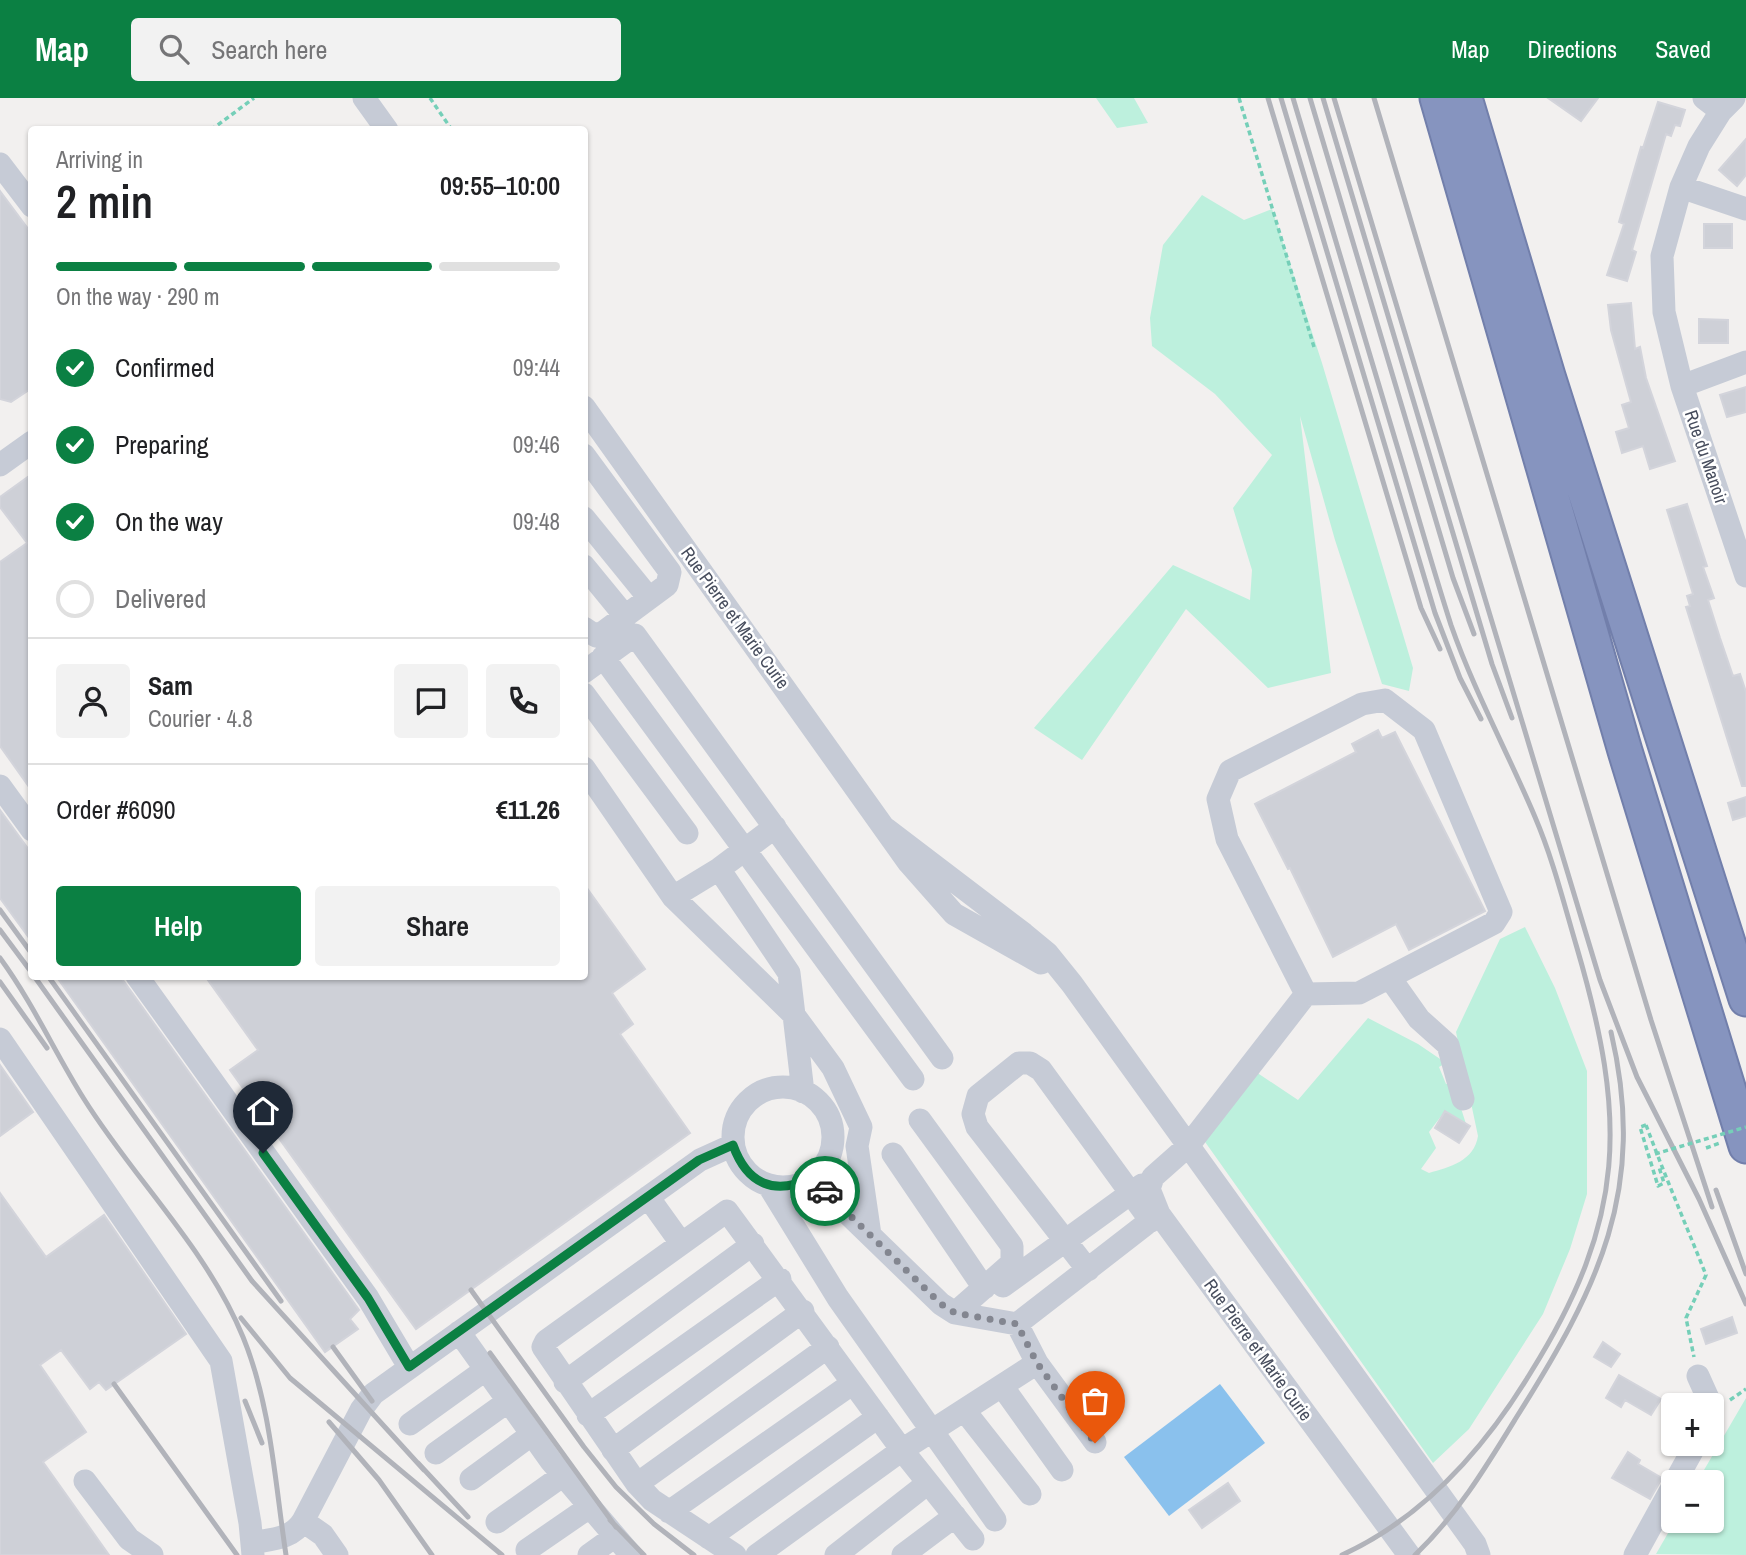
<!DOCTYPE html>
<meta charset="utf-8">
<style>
body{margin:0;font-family:"Archivo Narrow",sans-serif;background:#f2f2f2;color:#202124;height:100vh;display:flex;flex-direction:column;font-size:26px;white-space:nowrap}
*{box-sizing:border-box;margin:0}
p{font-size:23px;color:#757577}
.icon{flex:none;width:38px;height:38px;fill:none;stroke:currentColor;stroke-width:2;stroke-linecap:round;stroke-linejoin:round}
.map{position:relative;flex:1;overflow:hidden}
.sheet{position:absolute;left:28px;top:28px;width:560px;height:854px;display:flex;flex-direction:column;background:#fff;border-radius:7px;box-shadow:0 2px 5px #0004}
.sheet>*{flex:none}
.tools{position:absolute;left:1661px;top:1295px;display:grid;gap:14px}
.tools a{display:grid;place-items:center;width:63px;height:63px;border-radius:7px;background:#fff;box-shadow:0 2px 5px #0004;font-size:35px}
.pin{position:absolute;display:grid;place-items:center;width:60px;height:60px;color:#fff;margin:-72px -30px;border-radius:50% 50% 50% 0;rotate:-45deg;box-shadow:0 0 7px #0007}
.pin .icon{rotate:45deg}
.courier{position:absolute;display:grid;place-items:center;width:70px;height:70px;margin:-35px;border:5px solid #0b8043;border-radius:50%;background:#fff;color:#222;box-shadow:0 2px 9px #0007}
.head em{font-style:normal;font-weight:600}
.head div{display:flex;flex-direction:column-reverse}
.head{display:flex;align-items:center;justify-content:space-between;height:119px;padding:0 28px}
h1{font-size:46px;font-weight:600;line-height:52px}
.bar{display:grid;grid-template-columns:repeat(4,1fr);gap:10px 7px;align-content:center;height:84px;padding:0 28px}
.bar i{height:9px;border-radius:5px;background:#e0e0e0}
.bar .current{background:#0b8043}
.bar p{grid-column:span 4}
.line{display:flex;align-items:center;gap:18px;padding:0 28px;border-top:2px solid #e0e0e0}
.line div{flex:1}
.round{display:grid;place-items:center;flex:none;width:74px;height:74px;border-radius:7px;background:#f2f2f2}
ol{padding:0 28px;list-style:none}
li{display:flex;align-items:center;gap:21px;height:77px}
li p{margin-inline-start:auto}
li .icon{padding:7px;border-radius:50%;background:#0b8043;color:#fff;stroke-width:4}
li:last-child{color:#757577}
li i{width:38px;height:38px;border:4px solid #e0e0e0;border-radius:50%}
.button{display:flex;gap:14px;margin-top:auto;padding:14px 28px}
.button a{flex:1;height:80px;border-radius:7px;background:#0b8043;color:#fff;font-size:28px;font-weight:600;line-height:80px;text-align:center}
.button a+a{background:#f2f2f2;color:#202124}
header{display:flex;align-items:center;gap:42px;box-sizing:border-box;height:98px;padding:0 35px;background:#0b8043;color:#fff}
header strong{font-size:33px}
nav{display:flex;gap:38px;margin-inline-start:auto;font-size:24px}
.search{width:490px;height:63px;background:#f2f2f2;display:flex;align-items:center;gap:18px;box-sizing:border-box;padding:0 24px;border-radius:7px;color:#757577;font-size:26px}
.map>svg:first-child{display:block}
</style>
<header>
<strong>Map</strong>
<div class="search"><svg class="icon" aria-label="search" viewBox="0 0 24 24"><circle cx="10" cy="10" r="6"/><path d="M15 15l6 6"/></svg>Search here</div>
<nav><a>Map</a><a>Directions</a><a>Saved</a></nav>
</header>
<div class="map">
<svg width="1746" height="1457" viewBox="0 0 1746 1457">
<rect width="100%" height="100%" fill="#f2f0ef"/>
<!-- green -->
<path fill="#bdf0dd" d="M1096 0H1134L1148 25 1117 30Z
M1202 97 1244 122 1272 111 1322 265 1413 570 1409 593 1382 586 1335 442 1300 318 1331 575 1268 590 1186 511 1082 662 1034 630 1173 467 1250 502 1252 472 1233 410 1272 357 1215 296 1152 248 1150 220 1163 147Z
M1525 829 1555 890 1587 973V1096L1570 1151 1543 1216 1469 1331 1433 1365 1203 1041 1256 974 1298 1002 1368 920 1418 946 1446 965 1439 969 1446 986 1453 985 1466 1026 1445 1013 1429 1034 1436 1050 1421 1071 1429 1075C1450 1069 1474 1063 1478 1038L1456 934 1500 841Z
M1746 1300V1457L1656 1456 1675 1423H1712V1384H1697Z"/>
<!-- water -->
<path fill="#8ac1ed" d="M1220 1286 1265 1345 1169 1418 1124 1359Z"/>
<!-- building -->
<path fill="#ced0d7" stroke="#d3d4db" stroke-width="2" d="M1548 0H1598L1581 23Z
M1658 4 1685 12 1680 28 1675 27 1671 38 1666 36 1632 152 1636 154 1627 183 1607 177 1624 126 1619 124 1641 49 1643 50Z
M1746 41V77L1737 88 1719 72Z
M0 93 32 136V290L11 304 0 301Z
M1704 126H1732V150H1704Z
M1631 205 1635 251 1640 249 1646 280 1675 363 1650 371 1643 348 1622 355 1616 334 1629 330 1622 307 1631 304 1611 232 1608 207Z
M1699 221 1728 222V245H1699Z
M1746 289V314L1727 319 1720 297Z
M32 376V693L0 648V464L27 445 0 409V399Z
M1687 406 1707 468 1703 469 1714 500 1708 502 1720 540 1733 578 1740 576 1746 594V688H1742L1686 509 1690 508 1687 498 1693 496 1667 412Z
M1378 632 1382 640 1395 634 1485 813 1409 852 1396 826 1333 859 1290 770 1288 771 1255 706 1356 654 1352 646Z
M1746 699V718L1733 722 1728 705Z
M0 712 32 756V844L0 800Z
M584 786 645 871 612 895 633 926 620 936 690 1035 416 1231 230 972 258 952 205 878H584Z
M56 878H120L359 1212 350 1221 358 1231 325 1254Z
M0 967 33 1014 0 1038Z
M1445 1013 1470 1028 1459 1045 1435 1030Z
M0 1095 46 1159 104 1117 186 1236 106 1292 99 1284 90 1291 61 1252 40 1267 86 1334 43 1364 109 1457H0Z
M1732 1219 1737 1235 1706 1246 1701 1231Z
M1603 1244 1620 1256 1611 1269 1594 1259Z
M1619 1277 1661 1301 1651 1317 1625 1302 1621 1309 1606 1300Z
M1628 1354 1640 1362 1638 1366 1662 1380 1650 1401 1612 1380Z
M1228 1385 1240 1403 1202 1430 1189 1412Z"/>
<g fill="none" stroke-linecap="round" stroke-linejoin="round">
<defs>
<path id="highway" d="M1437 0 1625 653 1746 1048
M1465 0 1548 278 1746 901"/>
</defs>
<!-- highway casing -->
<use href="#highway" stroke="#727fab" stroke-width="37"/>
<!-- path -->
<path stroke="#75cfb8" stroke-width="3.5" stroke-dasharray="5 3.5" stroke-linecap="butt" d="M430 0 452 32
M1239 0 1314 249
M211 32 254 0
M1646 1027C1665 1078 1686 1127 1706 1177L1686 1220 1694 1259
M1646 1027 1640 1029 1658 1088 1664 1085 1659 1069
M1706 1050 1720 1045
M1730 1302 1746 1291"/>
<!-- minor -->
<path stroke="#c6cbd6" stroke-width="23" d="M364 0 387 32
M1704 0 1721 13
M1734 0 1721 13 1699 48 1681 89 1662 158 1664 214 1682 288 1746 478
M0 66 32 108
M1681 89 1746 111
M1682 288 1746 264
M584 309 909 765 954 816 1041 865
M584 357 670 474 667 487 605 533 596 538 584 530
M0 367 32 344
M584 420 649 500
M584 468 625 518
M603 559 913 981
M584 574 635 537 942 960
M584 596 687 735
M1385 602 1424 632 1501 814 1494 825 1359 895 1306 896 1227 741 1218 701 1230 673 1362 606Z
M584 670 673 799 794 917 803 994
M0 688 32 732
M886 731 1024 836 1047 855 1072 886 1475 1446 1479 1457
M719 771 789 875 794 917 833 970 861 1029 857 1048 870 1137
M673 799 719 771 775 729
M137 878 368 1200 409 1269
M1390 880 1419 921 1448 947 1463 1001
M1306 896 1188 1048 1153 1079 1149 1091 1159 1116 1409 1457
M0 941 221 1263 250 1425 253 1457
M733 1039a50 50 0 1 1 100 0a50 50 0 1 1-100 0Z
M920 1022 1012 1148V1165L955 1215
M893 1056 984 1190
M811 1080 941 1206 955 1215 1017 1226 1159 1116
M769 1088 838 1200 995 1422
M648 1099 681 1145
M1088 1172 977 1029 973 1016 978 998 1019 965H1030L1041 972 1151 1123
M1003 1188 1142 1087
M1017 1226 1037 1265 1095 1344
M459 1234 551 1363 631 1457
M1698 1278 1711 1307
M565 1284 753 1146
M1002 1288 1062 1372
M964 1312 1030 1396
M588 1317 780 1181
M410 1326 485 1272
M613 1352 803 1213
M436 1355 507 1304
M471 1381 531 1337
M85 1383 129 1441 152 1457
M1675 1384 1696 1346
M637 1386 828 1249
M669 1414 853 1285
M497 1424 562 1378
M709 1440 878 1319
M252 1445C272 1441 292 1441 303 1423
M527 1452 588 1410
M337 1457 323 1437 303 1423 361 1312 373 1296 700 1062 733 1047
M589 1457 614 1439
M735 1457 652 1402 637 1386 543 1249 546 1243 727 1113 902 1352 973 1441
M757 1457 902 1352 1037 1265
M836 1457 928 1385
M903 1457 955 1418
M1635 1457 1673 1388"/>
<!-- highway -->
<use href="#highway" stroke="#8694bf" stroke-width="33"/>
<!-- rail -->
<path stroke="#b1b3ba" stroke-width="5" d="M1268 0 1421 510 1440 551
M1281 0 1435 515 1460 580 1481 621
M1293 0C1327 114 1361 227 1395 341 1414 403 1431 465 1451 527 1474 593 1508 655 1535 719 1553 761 1564 806 1577 850 1627 1021 1627 1120 1531 1274 1485 1350 1425 1419 1342 1457
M1310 0 1453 480 1474 536
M1323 0 1492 566 1512 620
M1334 0 1600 882 1637 979 1699 1101 1746 1206
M1374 0 1651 922 1712 1109
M0 812 32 856
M0 832 32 875
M0 860C33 905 55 955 84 1001 134 1081 207 1151 243 1239 271 1307 275 1385 286 1457
M34 878 252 1183 424 1372
M48 878 281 1203
M0 884 47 950
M1716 1092 1746 1176
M471 1192 584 1349 616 1389 654 1426 694 1457
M241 1220 290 1280 502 1457
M333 1249 372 1303
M490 1255 616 1429
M114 1286 237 1457
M245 1303 262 1345
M329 1324 379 1382 432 1457
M418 1365 468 1419
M610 1422 644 1457
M1415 1457C1457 1417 1486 1369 1516 1320 1598 1190 1648 1092 1611 934"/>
<!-- path-bridge -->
<path stroke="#75cfb8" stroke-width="3.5" stroke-dasharray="5 3.5" stroke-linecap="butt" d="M1655 1056 1746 1029"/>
</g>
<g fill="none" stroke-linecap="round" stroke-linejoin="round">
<!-- done -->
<path stroke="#838690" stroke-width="7" stroke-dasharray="0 12.6" d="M825 1093 941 1206 955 1215 1017 1226 1037 1265 1095 1345"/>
<!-- route -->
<path stroke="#0b8043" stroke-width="9" d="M263 1055 368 1200 409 1269 699 1062 733 1047C747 1086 774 1098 811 1080L825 1093"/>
</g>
<g text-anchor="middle" stroke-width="5" stroke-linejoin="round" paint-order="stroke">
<!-- street labels -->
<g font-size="18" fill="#474d5d" stroke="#fff">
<text transform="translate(1706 359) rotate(71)" y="6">Rue du Manoir</text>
<text transform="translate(735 520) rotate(54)" y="6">Rue Pierre et Marie Curie</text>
<text transform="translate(1258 1252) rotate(54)" y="6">Rue Pierre et Marie Curie</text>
</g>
</g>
</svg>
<div class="tools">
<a>+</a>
<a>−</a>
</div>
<div class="pin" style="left:1095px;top:1345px;background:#ea580c"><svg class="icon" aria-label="bag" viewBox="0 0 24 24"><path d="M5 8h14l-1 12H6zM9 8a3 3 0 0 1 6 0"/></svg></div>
<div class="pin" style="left:263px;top:1055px;background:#1f2937"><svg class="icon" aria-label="home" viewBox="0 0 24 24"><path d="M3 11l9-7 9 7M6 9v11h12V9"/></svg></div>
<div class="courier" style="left:825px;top:1093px"><svg class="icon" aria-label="car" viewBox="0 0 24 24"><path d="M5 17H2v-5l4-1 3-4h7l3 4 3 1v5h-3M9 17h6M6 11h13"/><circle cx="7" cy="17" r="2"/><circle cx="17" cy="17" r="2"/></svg></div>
<section class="sheet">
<div class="head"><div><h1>2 min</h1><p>Arriving in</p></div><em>09:55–10:00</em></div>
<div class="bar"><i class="current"></i><i class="current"></i><i class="current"></i><i></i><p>On the way · 290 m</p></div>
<ol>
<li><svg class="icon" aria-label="check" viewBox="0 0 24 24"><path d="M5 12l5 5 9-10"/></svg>Confirmed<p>09:44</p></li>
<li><svg class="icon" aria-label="check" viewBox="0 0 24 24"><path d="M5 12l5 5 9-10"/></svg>Preparing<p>09:46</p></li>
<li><svg class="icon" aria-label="check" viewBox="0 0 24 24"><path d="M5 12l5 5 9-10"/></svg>On the way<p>09:48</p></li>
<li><i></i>Delivered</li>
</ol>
<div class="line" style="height:126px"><a class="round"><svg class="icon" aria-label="person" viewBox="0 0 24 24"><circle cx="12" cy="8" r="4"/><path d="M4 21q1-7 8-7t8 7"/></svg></a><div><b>Sam</b><p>Courier · 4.8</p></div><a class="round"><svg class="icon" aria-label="chat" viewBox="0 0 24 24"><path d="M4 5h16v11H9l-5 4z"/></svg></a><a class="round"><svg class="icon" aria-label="phone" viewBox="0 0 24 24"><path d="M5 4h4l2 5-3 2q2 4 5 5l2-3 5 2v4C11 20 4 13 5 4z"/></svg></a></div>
<div class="line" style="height:91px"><div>Order #6090</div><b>€11.26</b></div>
<div class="button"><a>Help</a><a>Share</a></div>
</section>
</div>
